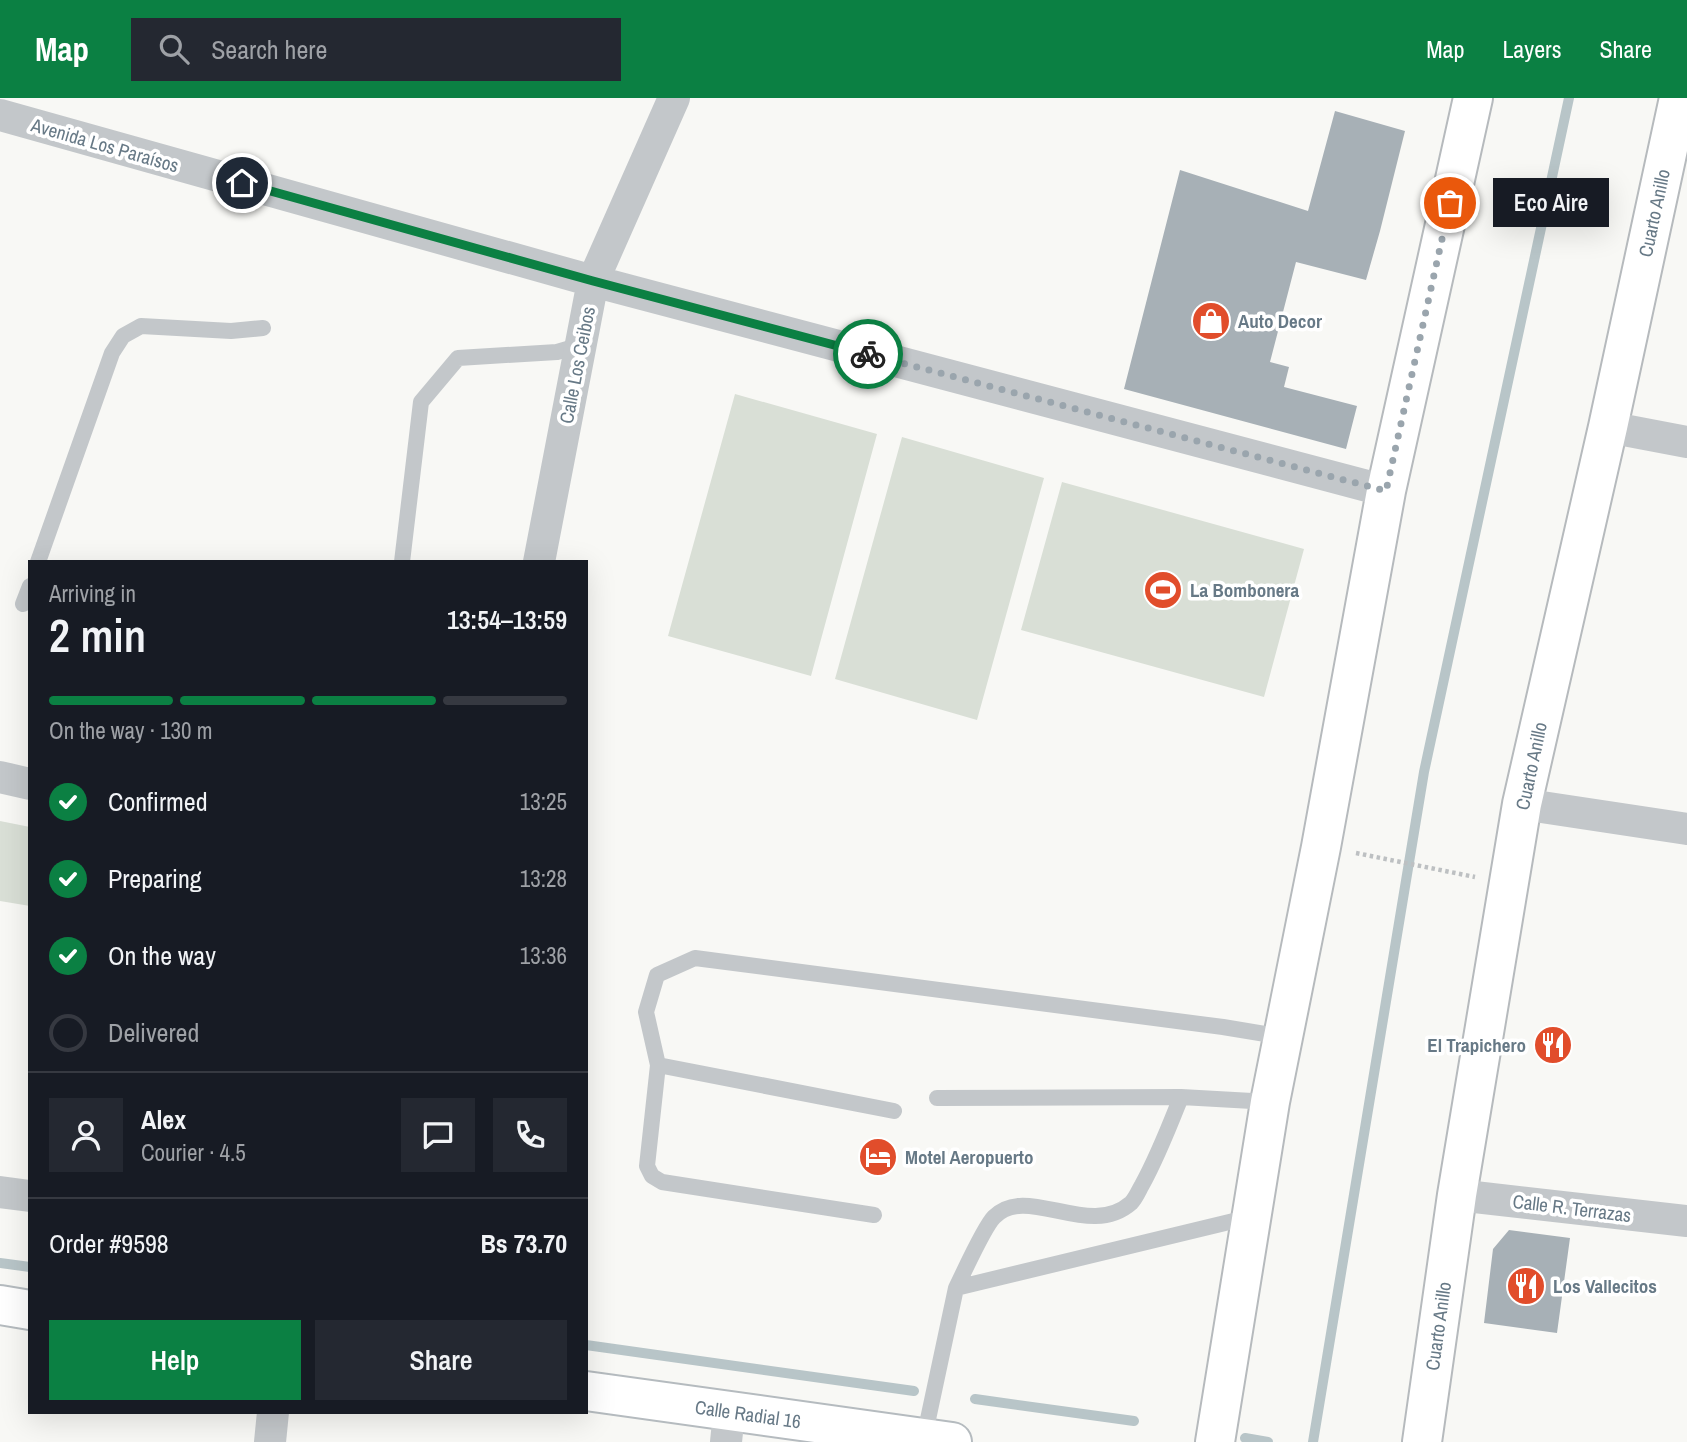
<!DOCTYPE html>
<meta charset="utf-8">
<style>
body{margin:0;font-family:"Archivo Narrow",sans-serif;background:#242831;color:#f1f3f6;height:100vh;display:flex;flex-direction:column;font-size:26px;white-space:nowrap}
*{box-sizing:border-box;margin:0}
p{font-size:23px;color:#9ea1a6}
.icon{flex:none;width:38px;height:38px;fill:none;stroke:currentColor;stroke-width:2;stroke-linecap:round;stroke-linejoin:round}
.map{position:relative;flex:1;overflow:hidden}
.panel{position:absolute;left:28px;top:462px;width:560px;height:854px;display:flex;flex-direction:column;background:#171b24;border-radius:0px;box-shadow:0 7px 28px #0002}
.panel>*{flex:none}
.pin{position:absolute;display:grid;place-items:center;width:60px;height:60px;color:#fff;margin:-30px;border:4px solid #fff;border-radius:50%;box-shadow:0 2px 7px #0007}
.courier{position:absolute;display:grid;place-items:center;width:70px;height:70px;margin:-35px;border:5px solid #0b8043;border-radius:50%;background:#fff;color:#222;box-shadow:0 2px 9px #0007}
.bubble{position:absolute;height:49px;border-radius:0px;background:#171b24;box-shadow:0 7px 28px #0002;font-size:23px;font-weight:600;line-height:49px;text-align:center}
.head em{font-style:normal;font-weight:600}
.head div{display:flex;flex-direction:column-reverse}
.head{display:flex;align-items:center;justify-content:space-between;height:119px;padding:0 21px}
h1{font-size:46px;font-weight:600;line-height:52px}
.bar{display:grid;grid-template-columns:repeat(4,1fr);gap:10px 7px;align-content:center;height:84px;padding:0 21px}
.bar i{height:9px;border-radius:5px;background:#363941}
.bar .current{background:#0b8043}
.bar p{grid-column:span 4}
.line{display:flex;align-items:center;gap:18px;padding:0 21px;border-top:2px solid #363941}
.line div{flex:1}
.round{display:grid;place-items:center;flex:none;width:74px;height:74px;border-radius:0px;background:#242831}
ol{padding:0 21px;list-style:none}
li{display:flex;align-items:center;gap:21px;height:77px}
li p{margin-inline-start:auto}
li .icon{padding:7px;border-radius:50%;background:#0b8043;color:#fff;stroke-width:4}
li:last-child{color:#9ea1a6}
li i{width:38px;height:38px;border:4px solid #363941;border-radius:50%}
.primary-button{display:flex;gap:14px;margin-top:auto;padding:14px 21px}
.primary-button a{flex:1;height:80px;border-radius:0px;background:#0b8043;color:#fff;font-size:28px;font-weight:600;line-height:80px;text-align:center}
.primary-button a+a{background:#242831;color:#f1f3f6}
header{display:flex;align-items:center;gap:42px;box-sizing:border-box;height:98px;padding:0 35px;background:#0b8043;color:#fff}
header strong{font-size:33px}
nav{display:flex;gap:38px;margin-inline-start:auto;font-size:24px}
.search{width:490px;height:63px;background:#242831;display:flex;align-items:center;gap:18px;box-sizing:border-box;padding:0 24px;border-radius:0px;color:#9ea1a6;font-size:26px}
.map>svg:first-child{display:block}
</style>
<header>
<strong>Map</strong>
<div class="search"><svg class="icon" aria-label="search" viewBox="0 0 24 24"><circle cx="10" cy="10" r="6"/><path d="M15 15l6 6"/></svg>Search here</div>
<nav><a>Map</a><a>Layers</a><a>Share</a></nav>
</header>
<div class="map">
<svg width="1687" height="1344" viewBox="0 0 1687 1344">
<rect width="100%" height="100%" fill="#f8f8f5"/>
<!-- green -->
<path fill="#d9dfd6" d="M735 296 877 336 811 578 668 538Z
M902 339 1044 380 977 622 835 581Z
M1062 384 1304 451 1264 599 1021 532Z
M0 723 30 729V808L0 803Z"/>
<g fill="none" stroke-linecap="round" stroke-linejoin="round">
<!-- stream -->
<path stroke="#b8c5c8" stroke-width="10" d="M0 1165 30 1169
M586 1247 914 1293
M975 1301 1134 1323
M1245 1340 1268 1344
M1313 1344 1424 674 1569 0"/>
</g>
<!-- building -->
<path fill="#a7b0b6" d="M1335 13 1405 33 1380 133 1366 182 1296 164 1270 264 1289 269 1284 289 1357 308 1346 351 1124 291 1180 72 1308 113Z
M1509 1132 1570 1140 1557 1235 1484 1225 1493 1151Z"/>
<g fill="none" stroke-linecap="round" stroke-linejoin="round">
<defs>
<path id="secondary" d="M0 1207 30 1212
M586 1293 952 1344"/>
<path id="highway" d="M1215 1344 1270 1004 1321 749 1386 393 1473 0
M1422 1344 1457 1097 1522 706 1608 329 1679 0"/>
</defs>
<!-- secondary casing -->
<use href="#secondary" stroke="#b5bbbf" stroke-width="42"/>
<!-- highway casing -->
<use href="#highway" stroke="#b6babd" stroke-width="42"/>
<!-- path -->
<path stroke="#bdc0c2" stroke-width="4.5" stroke-dasharray="3.5 3.5" stroke-linecap="butt" d="M1356 755 1475 779"/>
<!-- lane -->
<path stroke="#c3c7ca" stroke-width="16" d="M38 464 112 255 123 238 141 228 231 233 263 230
M402 464 421 304 458 260 557 254 581 247
M23 506 30 488
M658 967 894 1013
M937 1000 1181 999 1270 1004
M874 1117 662 1084 652 1078 647 1068 658 967 646 914 657 877 695 860 1223 929 1283 939
M956 1190C964 1174 984 1129 994 1119 1027 1085 1089 1142 1131 1105 1136 1100 1139 1092 1142 1087 1158 1058 1169 1029 1181 999
M924 1340 956 1190 1250 1119"/>
<!-- street -->
<path stroke="#c3c7ca" stroke-width="32" d="M0 17 593 183 1386 393
M1608 329 1687 344
M539 464 593 183 674 0
M0 679 30 686
M1522 706 1687 731
M0 1094 30 1098
M1457 1097 1687 1123
M270 1344 273 1314
M726 1344 729 1314"/>
<!-- secondary -->
<use href="#secondary" stroke="#fff" stroke-width="38"/>
<!-- highway -->
<use href="#highway" stroke="#fff" stroke-width="38"/>
</g>
<g fill="none" stroke-linecap="round" stroke-linejoin="round">
<!-- done -->
<path stroke="#9aa5ad" stroke-width="7" stroke-dasharray="0 12.6" d="M868 256 1386 393 1450 105"/>
<!-- route -->
<path stroke="#0b8043" stroke-width="9" d="M242 85 593 183 868 256"/>
</g>
<!-- icons -->
<defs>
<symbol id="shop-disc" viewBox="-11 -11 22 22"><circle r="9.5" fill="#e14d2b" stroke="#fff"/><path d="M-5-2.5h2.3a2.7 3.5 0 0 1 5.4 0H5L5.5 6h-11ZM-1.5-2.5h3a1.5 2.3 0 0 0-3 0Z" fill="#fff"/></symbol>
<symbol id="stadium-disc" viewBox="-11 -11 22 22"><circle r="9.5" fill="#e14d2b" stroke="#fff"/><path d="M0-5a6.5 5 0 1 0 0 10a6.5 5 0 1 0 0-10ZM-3.5-1.8h7v3.6h-7Z" fill="#fff"/></symbol>
<symbol id="restaurant-disc" viewBox="-11 -11 22 22"><circle r="9.5" fill="#e14d2b" stroke="#fff"/><path d="M-5-6h1v4h1v-4h1v4h1v-4h1v5L-1.5 .5V6h-2V.5L-5-1ZM5-6V6H3V1.5H1.5Q1.5-4 5-6Z" fill="#fff"/></symbol>
<symbol id="hotel-disc" viewBox="-11 -11 22 22"><circle r="9.5" fill="#e14d2b" stroke="#fff"/><path d="M-6-4.5h1.5V1H6V5H4.5V3h-9V5H-6ZM-4 0a1.8 1.8 0 1 1 3.6 0ZM.5 0V-2.5h3Q6-2.5 6 0Z" fill="#fff"/></symbol>
</defs>
<g fill-rule="evenodd">
<use href="#shop-disc" x="1189" y="201" width="44" height="44"/>
<use href="#stadium-disc" x="1141" y="470" width="44" height="44"/>
<use href="#restaurant-disc" x="1531" y="925" width="44" height="44"/>
<use href="#hotel-disc" x="856" y="1037" width="44" height="44"/>
<use href="#restaurant-disc" x="1504" y="1166" width="44" height="44"/>
</g>
<g text-anchor="middle" stroke-width="7" stroke-linejoin="round" paint-order="stroke">
<!-- street labels -->
<g font-size="19" fill="#677986" stroke="#fff">
<text transform="translate(105 47) rotate(16)" y="7">Avenida Los Paraísos</text>
<text transform="translate(1654 115) rotate(-78)" y="7">Cuarto Anillo</text>
<text transform="translate(577 267) rotate(-79)" y="7">Calle Los Ceibos</text>
<text transform="translate(1531 668) rotate(-78)" y="7">Cuarto Anillo</text>
<text transform="translate(1572 1110) rotate(7)" y="7">Calle R. Terrazas</text>
<text transform="translate(1438 1228) rotate(-82)" y="7">Cuarto Anillo</text>
<text transform="translate(748 1316) rotate(8)" y="7">Calle Radial 16</text>
</g>
<!-- poi labels -->
<g font-size="19" font-weight="bold" fill="#677986" stroke="#fff" text-anchor="start">
<text x="1238" y="230">Auto Decor</text>
<text x="1190" y="499">La Bombonera</text>
<text x="1526" y="954" text-anchor="end">El Trapichero</text>
<text x="905" y="1066">Motel Aeropuerto</text>
<text x="1553" y="1195">Los Vallecitos</text>
</g>
</g>
</svg>
<div class="pin" style="left:1450px;top:105px;background:#ea580c"><svg class="icon" aria-label="bag" viewBox="0 0 24 24"><path d="M5 8h14l-1 12H6zM9 8a3 3 0 0 1 6 0"/></svg></div>
<div class="pin" style="left:242px;top:85px;background:#1f2937"><svg class="icon" aria-label="home" viewBox="0 0 24 24"><path d="M3 11l9-7 9 7M6 9v11h12V9"/></svg></div>
<div class="courier" style="left:868px;top:256px"><svg class="icon" aria-label="bike" viewBox="0 0 24 24"><circle cx="6" cy="16" r="4"/><circle cx="18" cy="16" r="4"/><path d="M6 16l4-8h5l3 8M10 8l3 8H6M13 5h3"/></svg></div>
<div class="bubble" style="left:1493px;top:80px;width:116px">Eco Aire</div>
<section class="panel">
<div class="head"><div><h1>2 min</h1><p>Arriving in</p></div><em>13:54–13:59</em></div>
<div class="bar"><i class="current"></i><i class="current"></i><i class="current"></i><i></i><p>On the way · 130 m</p></div>
<ol>
<li><svg class="icon" aria-label="check" viewBox="0 0 24 24"><path d="M5 12l5 5 9-10"/></svg>Confirmed<p>13:25</p></li>
<li><svg class="icon" aria-label="check" viewBox="0 0 24 24"><path d="M5 12l5 5 9-10"/></svg>Preparing<p>13:28</p></li>
<li><svg class="icon" aria-label="check" viewBox="0 0 24 24"><path d="M5 12l5 5 9-10"/></svg>On the way<p>13:36</p></li>
<li><i></i>Delivered</li>
</ol>
<div class="line" style="height:126px"><a class="round"><svg class="icon" aria-label="person" viewBox="0 0 24 24"><circle cx="12" cy="8" r="4"/><path d="M4 21q1-7 8-7t8 7"/></svg></a><div><b>Alex</b><p>Courier · 4.5</p></div><a class="round"><svg class="icon" aria-label="chat" viewBox="0 0 24 24"><path d="M4 5h16v11H9l-5 4z"/></svg></a><a class="round"><svg class="icon" aria-label="phone" viewBox="0 0 24 24"><path d="M5 4h4l2 5-3 2q2 4 5 5l2-3 5 2v4C11 20 4 13 5 4z"/></svg></a></div>
<div class="line" style="height:91px"><div>Order #9598</div><b>Bs 73.70</b></div>
<div class="primary-button"><a>Help</a><a>Share</a></div>
</section>
</div>
